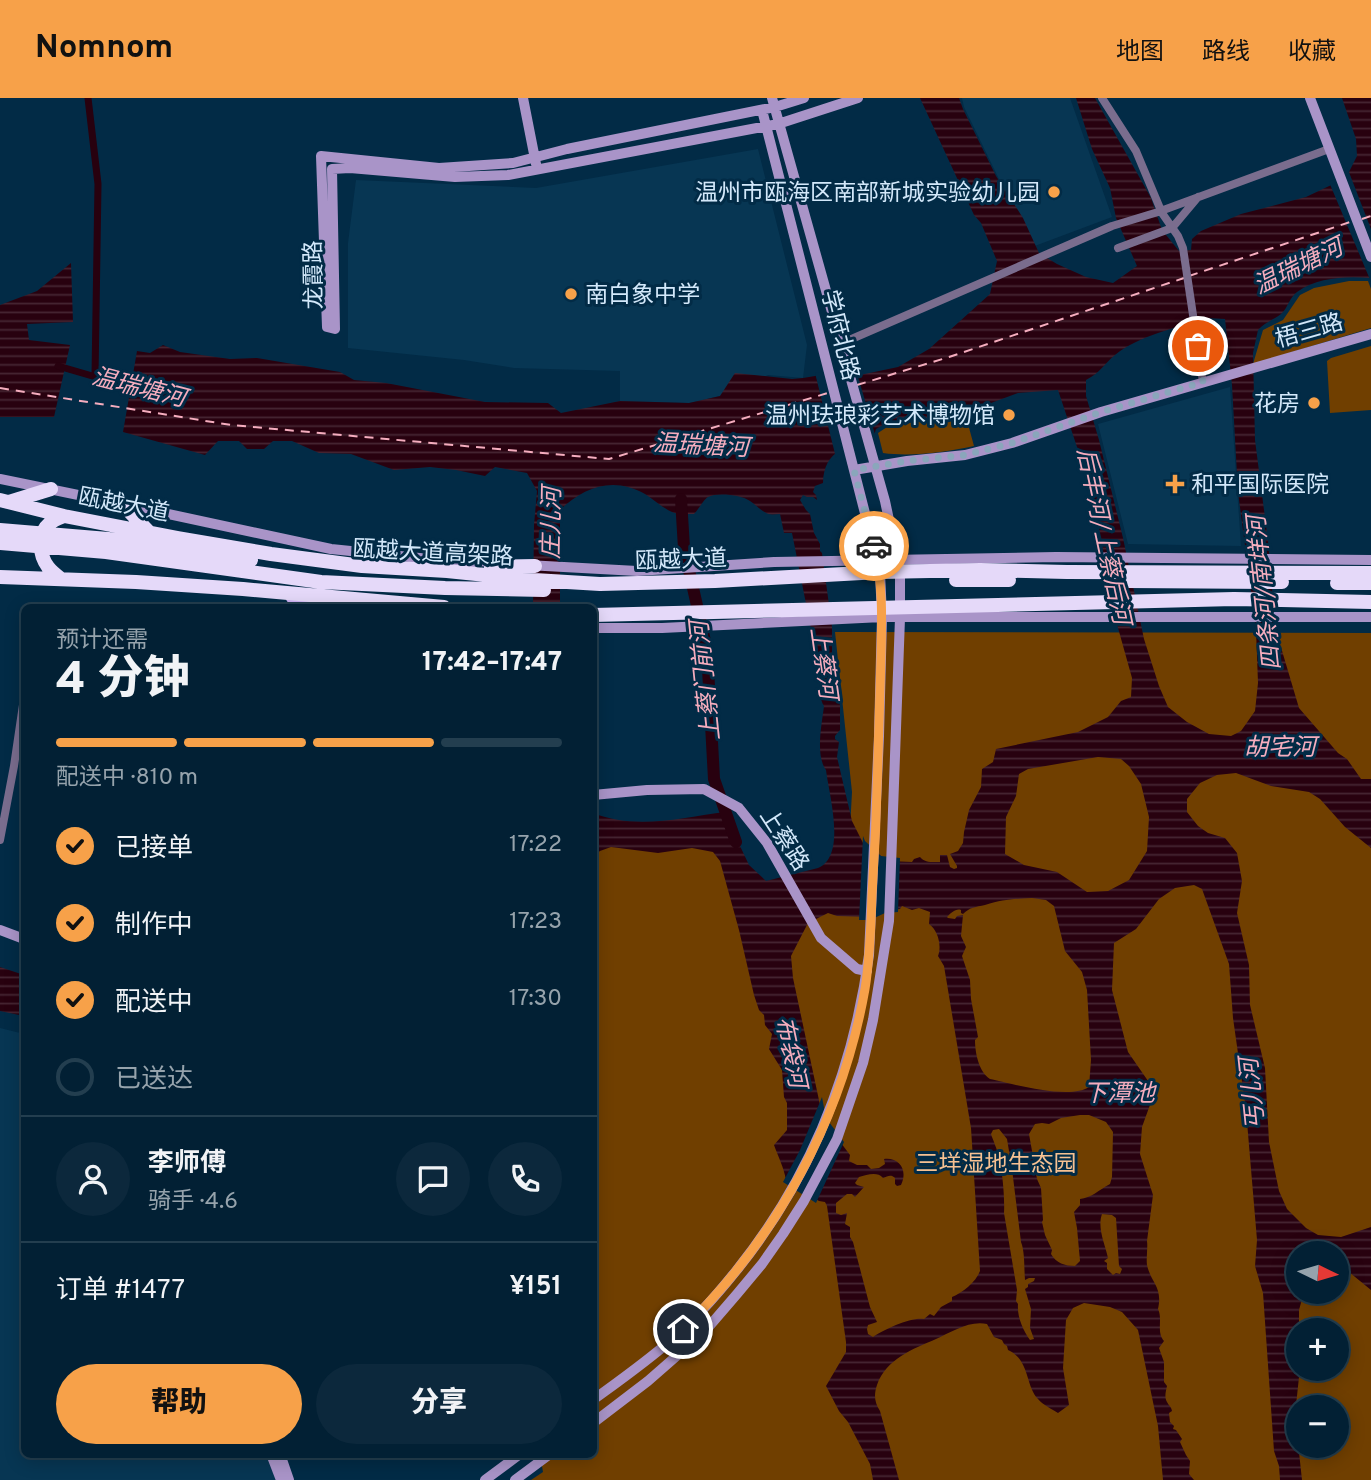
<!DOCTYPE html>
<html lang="zh">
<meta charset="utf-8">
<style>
body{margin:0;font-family:Overpass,"Noto Sans SC",sans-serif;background:#0c283c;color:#f1f3f6;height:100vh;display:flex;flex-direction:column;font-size:26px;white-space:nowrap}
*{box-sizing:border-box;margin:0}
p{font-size:23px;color:#96a3ac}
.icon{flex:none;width:38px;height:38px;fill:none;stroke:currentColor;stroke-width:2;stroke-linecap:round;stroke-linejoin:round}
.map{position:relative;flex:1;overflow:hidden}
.details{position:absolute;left:21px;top:506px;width:576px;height:854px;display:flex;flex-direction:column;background:#022034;border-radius:10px;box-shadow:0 4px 18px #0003,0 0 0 2px #233e4f}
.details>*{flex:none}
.needle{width:46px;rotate:95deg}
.tools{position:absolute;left:1286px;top:1143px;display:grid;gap:14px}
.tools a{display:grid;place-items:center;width:63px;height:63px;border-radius:50%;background:#022034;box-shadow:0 4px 18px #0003,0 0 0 2px #233e4f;font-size:35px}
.pin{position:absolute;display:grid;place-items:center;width:60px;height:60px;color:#fff;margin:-30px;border:4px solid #fff;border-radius:50%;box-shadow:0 2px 7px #0007}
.courier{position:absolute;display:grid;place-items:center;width:70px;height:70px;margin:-35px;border:5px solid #f7a149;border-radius:50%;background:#fff;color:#222;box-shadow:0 2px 9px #0007}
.overview em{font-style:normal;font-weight:800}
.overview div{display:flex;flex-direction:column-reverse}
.overview{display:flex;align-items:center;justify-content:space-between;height:119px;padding:0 35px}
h1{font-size:46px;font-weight:800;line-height:52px}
.bar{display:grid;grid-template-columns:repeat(4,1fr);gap:10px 7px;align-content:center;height:84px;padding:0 35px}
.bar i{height:9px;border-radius:5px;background:#233e4f}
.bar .active{background:#f7a149}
.bar p{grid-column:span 4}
.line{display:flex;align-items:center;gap:18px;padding:0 35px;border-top:2px solid #233e4f}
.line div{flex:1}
.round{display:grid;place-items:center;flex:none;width:74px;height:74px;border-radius:37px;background:#0c283c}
ol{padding:0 35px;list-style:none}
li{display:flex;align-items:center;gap:21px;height:77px}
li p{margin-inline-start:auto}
li .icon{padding:7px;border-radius:50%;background:#f7a149;color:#111;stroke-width:4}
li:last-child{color:#96a3ac}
li i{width:38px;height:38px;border:4px solid #233e4f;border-radius:50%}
.button{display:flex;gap:14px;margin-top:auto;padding:14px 35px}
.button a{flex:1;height:80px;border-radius:42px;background:#f7a149;color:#111;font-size:28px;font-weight:800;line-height:80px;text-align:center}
.button a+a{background:#0c283c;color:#f1f3f6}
header{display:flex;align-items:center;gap:42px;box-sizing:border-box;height:98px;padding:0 35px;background:#f7a149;color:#111}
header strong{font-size:33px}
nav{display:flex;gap:38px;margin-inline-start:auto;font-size:24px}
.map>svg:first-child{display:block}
</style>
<header>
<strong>Nomnom</strong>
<nav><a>地图</a><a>路线</a><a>收藏</a></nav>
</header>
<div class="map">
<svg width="1371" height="1382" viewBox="0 0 1371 1382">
<defs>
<pattern id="water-rules" width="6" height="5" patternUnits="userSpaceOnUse" patternTransform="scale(1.75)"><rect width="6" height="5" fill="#28010f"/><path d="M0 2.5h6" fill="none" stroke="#462633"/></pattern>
</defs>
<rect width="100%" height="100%" fill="#022b46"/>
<!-- built -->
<path fill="#073653" d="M962 0H1070L1112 119 1032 149 964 9Z
M758 51 807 247 803 280 768 277 720 298 689 305 620 303V273L514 270 464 262 348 250V145L356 82 536 90Z
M1230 289 1241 448 1128 446 1098 326Z
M0 930 24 936V1356H267L276 1382H0Z"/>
<!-- green -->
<path fill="#703f00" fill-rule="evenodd" d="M1349 183H1368L1371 191V230L1253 266 1263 232 1283 222 1300 197 1314 190Z
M1371 248V312L1330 315 1327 263 1331 260Z
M965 315 974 348C945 354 912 359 883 355L878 335 887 329Z
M835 534 1371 535V1382H531L519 1356H593V739L716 725 744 793 847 786 852 694ZM1298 1155H1337V1194H1298ZM1298 1232H1337V1270H1298ZM1298 1309H1337V1348H1298Z"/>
<!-- water -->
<path fill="url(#water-rules)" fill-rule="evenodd" d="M920 0H959L963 11 996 78 1023 120 1039 155 1057 166 1086 179 1113 185 1137 168 1116 120 1110 90 1092 51 1076 0H1095L1151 100 1162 132 1179 153 1191 152 1192 141 1201 133 1241 116 1306 99 1346 80 1357 58 1356 41 1342 0H1371V180C1346 178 1318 179 1297 194 1289 200 1288 210 1281 216 1273 222 1264 225 1258 232L1253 255 1255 342 1268 443 1274 514 1280 546 1299 610 1338 655 1347 661 1361 681H1371V750L1345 729 1320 701 1309 694 1271 688 1236 675 1217 677 1200 685 1187 701V714L1198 728 1208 735 1225 740 1237 755 1242 783 1237 815 1249 867 1250 907 1265 970 1269 1044 1279 1093 1287 1111 1306 1130 1318 1137 1341 1139 1371 1129V1192L1349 1174 1337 1172V1155H1298V1194H1304L1299 1212V1279L1295 1317 1302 1382H1280L1279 1368 1274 1353 1263 1195 1255 1168 1257 1142 1246 1012 1233 920 1229 866 1202 791 1194 787 1175 790 1159 801 1136 831 1114 845 1112 892 1128 954 1155 993 1142 1029 1140 1056 1153 1097 1147 1143C1148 1151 1146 1159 1147 1167 1151 1185 1163 1189 1158 1211 1163 1221 1156 1234 1164 1243L1159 1250 1164 1264V1284L1167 1288C1166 1293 1164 1299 1167 1304 1169 1308 1171 1308 1172 1313L1169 1315 1170 1324 1174 1328 1173 1331 1176 1332 1182 1341 1180 1344 1186 1357 1190 1363 1189 1376 1194 1382H1163L1158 1328 1138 1232 1122 1214 1110 1209 1084 1205 1073 1210 1066 1222 1063 1270 1069 1307 1058 1315C1052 1311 1043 1307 1038 1301 1025 1287 1030 1262 1008 1252L1007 1248 1004 1246 1002 1242 994 1239 987 1226C970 1222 951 1234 936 1241 913 1251 886 1261 877 1287 874 1296 874 1304 880 1313L899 1382H873L870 1366 848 1324 839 1313 826 1288 846 1254V1244L827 1108 825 1104 819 1103 786 1082C784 1070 778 1058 774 1047L787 1032V1005L784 999 782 972 769 951 772 936 765 927 764 917 759 912 754 897 739 832 720 763 713 754 692 750 658 755 611 749 600 753 593 758V715C635 732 681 720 724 714L749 767 766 783 818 770C847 758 829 697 826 672 815 657 822 625 824 608 819 600 822 595 820 586 817 576 814 564 814 553 814 544 816 539 811 531L792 435H784L780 416C776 416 772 417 769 416 762 414 756 407 750 403 742 397 717 394 708 399 705 400 698 412 694 416 687 416 678 417 672 414 663 410 654 402 645 396 613 378 584 389 560 412V509H533L534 427 537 393 527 375 495 369 485 378 456 372 430 369 394 372 351 356 319 355 292 343H273L264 351H247L239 343H218L205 357 123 334 137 253 150 255 163 247 180 254 230 261 257 260 340 274 354 282 386 285 485 304 548 305 561 315 620 303 689 305 720 298 735 275 792 281 803 280 845 273 860 277 898 269 929 251 990 196 997 163 981 125 974 117ZM1207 220 1225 221 1232 287 1238 394 1256 532 1258 585 1255 613 1241 633 1231 638 1209 636 1187 624 1168 609 1159 588 1144 541 1123 440 1099 342 1086 298V282C1101 274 1103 267 1115 257 1138 238 1178 229 1207 220ZM1058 292 1085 373 1102 443 1105 476 1113 512 1132 580 1131 599 1121 603 1108 619 1078 634 996 651 993 664 982 671 981 689 969 712 964 734 963 745 958 753 950 756 957 768V770L954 771 950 769 947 757H940V764C932 764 925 765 920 759L914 761 912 764 888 763 863 745 852 723 841 676 837 659 839 644 835 641V638L840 632V608L832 555V529L822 455 820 453V446L814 435 810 416 806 412 800 402 803 397 807 399H813L817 402 816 397 813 394 815 388 823 385C824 351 848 349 874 338L876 331 883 327 938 319 972 312 1018 295ZM1098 659 1121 661 1129 668 1141 686 1149 719 1147 753 1129 782 1108 793 1087 794 1057 774 1024 767 1005 756 1006 719 1016 698 1019 676 1028 671ZM1032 800 1046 802 1054 808 1065 853 1082 874 1087 892 1091 962 1089 989C1070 1002 1013 986 990 981 979 974 975 955 975 942L978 939 971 901 970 882 962 858 966 849 961 838 963 817 957 818 955 821 948 820 947 819C951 815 956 810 961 812V815L963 816C970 809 976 809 985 807 1004 801 1013 801 1032 800ZM902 808 912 812 919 810 930 814 929 826C938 832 942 848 938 858L944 868 971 1030 980 1173C976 1184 962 1195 952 1199V1203L941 1209 934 1218 930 1216 924 1221C911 1219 885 1231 873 1239L868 1236 867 1231 868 1227 877 1224 870 1209 853 1144 850 1139V1129L845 1126 847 1115 841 1117 836 1115V1105L847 1096H852L855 1099 864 1089 857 1087 855 1085 859 1079C867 1077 877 1073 883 1080 888 1078 891 1076 895 1080V1086L897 1088 901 1087C908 1073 900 1059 884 1061L885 1066 879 1070 871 1071 867 1067H857L849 1063 850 1057 823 1021 793 880 791 858 808 825 828 815 837 818 868 819 884 812 900 811ZM1080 1017H1089L1106 1024 1113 1034 1112 1079 1110 1086C1099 1092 1091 1100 1080 1101V1107L1074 1114 1077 1130 1080 1163 1075 1168C1065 1168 1056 1165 1051 1156L1052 1152 1045 1137 1042 1124 1043 1122 1041 1090 1037 1081 1029 1036 1035 1026 1042 1025 1049 1026 1061 1020ZM999 1031 1007 1041 1012 1071 1021 1144C1025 1154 1024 1171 1025 1182L1029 1180H1035L1034 1183 1028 1186V1189L1025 1191 1031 1211 1030 1230 1034 1241 1030 1242C1023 1232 1017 1219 1018 1206L1016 1203 1017 1192 1004 1115C1005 1098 1002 1063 995 1047 994 1043 992 1040 991 1036L993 1032ZM1102 1116 1112 1117 1116 1120 1119 1168 1122 1171 1120 1176 1116 1175 1113 1177 1107 1171V1165L1104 1163 1108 1160C1105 1146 1097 1130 1102 1116Z
M71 165 73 224 27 226 29 242 70 247 54 319H0V207L37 193Z
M0 869 24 877V918L0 913Z"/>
<!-- pier -->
<path fill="#022b46" d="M1347 69 1371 131V184L1329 84 1343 77Z
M845 269 856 272 877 343 870 349 838 357 836 360 815 275Z
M863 738 865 743 881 758 900 760 898 814 885 815 870 822H859Z
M822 999 826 1020 844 1044 816 1105 783 1084 800 1052Z
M500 1356H540L543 1374 531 1382H493V1362Z"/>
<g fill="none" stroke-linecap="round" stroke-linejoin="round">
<!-- canal -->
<path stroke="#28010f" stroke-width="7" d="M88 0 98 86 95 279
M58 268 137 291"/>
<!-- river -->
<path stroke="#28010f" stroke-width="12" d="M681 401 684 450 707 552 714 681 736 744"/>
<!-- ferry -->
<path stroke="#f5adbe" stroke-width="2" stroke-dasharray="9 7" stroke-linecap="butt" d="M1362 121 1371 118
M1189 178 1353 123
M857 287 949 259 1184 180
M0 290 231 327 609 361 831 294"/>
<!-- street -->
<path stroke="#7a6d8e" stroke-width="8" d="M1102 0 1136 53 1162 115 1178 138 1183 150 1203 284
M1118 150 1172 130 1198 99
M840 246 1112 128 1158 114 1329 51
M0 742 14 668 24 600"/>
<!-- secondary -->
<path stroke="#a994c8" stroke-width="10" d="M523 0 536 66
M804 0 775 9 567 51 513 65 439 70 321 58 327 229 335 231 332 71 350 70 455 79 508 77 778 26 858 0
M1310 0 1371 159
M854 372 907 363 965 357 1012 345 1101 314 1371 236
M0 381 122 406 331 451 439 462 469 463
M527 467 637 473 774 464 1056 459 1371 462
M452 471 480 463 501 465
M593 530H662L882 519H1371
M593 697 647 692 704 691 739 710 767 745 821 840 857 871 867 873
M0 832 24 841
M593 1302C619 1283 646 1264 670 1243 694 1223 716 1198 736 1173 811 1080 853 975 869 857L879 638 882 519 880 474 762 12
M593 1325 648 1283 680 1255 706 1232 737 1196 762 1166 783 1136 804 1103 837 1041 863 965 873 922 889 823 900 520V474L885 403 772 0
M271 1356 281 1382
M280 1356 289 1382
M485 1382 520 1356
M515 1382 550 1356"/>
<!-- primary -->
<path stroke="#ceb2f5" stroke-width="12" d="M292 500 307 504 316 509"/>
<!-- highway -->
<path stroke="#e5d9f9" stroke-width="14" d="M0 402 64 418 178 440 271 456 362 468 447 473 534 482 600 486 715 483 880 474 980 472 1067 474 1371 475
M9 404 51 391
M122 406 150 435
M0 432 108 441 251 462
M0 445 106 454 321 484 445 490 544 492
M491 469 535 468
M0 479 136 484 243 491 444 509
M60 480C56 477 51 473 48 469 39 457 37 436 49 426 53 422 59 420 64 418
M956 482H1009
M1127 483 1282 484
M1337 485H1371
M593 517 1234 501 1371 504"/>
</g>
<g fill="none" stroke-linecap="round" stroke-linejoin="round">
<!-- done -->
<path stroke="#8aa6bb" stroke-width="7" stroke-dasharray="0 12.6" d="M874 448 854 372 907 363 965 357 1012 345 1101 314 1203 284 1198 248"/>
<!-- route -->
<path stroke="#f7a149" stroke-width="9" d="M683 1231C777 1140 842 1021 865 891 870 860 871 828 872 797 875 751 877 705 878 659 879 626 880 592 881 559 882 521 883 485 874 448"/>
</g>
<!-- markers -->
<g fill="#f7a149" stroke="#022b46" stroke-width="2.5">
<circle cx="1054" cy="94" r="7"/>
<circle cx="571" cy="196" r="7"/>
<circle cx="1314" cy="305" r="7"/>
<circle cx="1009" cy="317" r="7"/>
<path d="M1171.5 375.5h7v7h7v7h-7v7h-7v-7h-7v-7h7z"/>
</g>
<g text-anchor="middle" stroke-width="6" stroke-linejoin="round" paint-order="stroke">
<!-- poi labels -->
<g font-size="23" fill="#d3e8fa" stroke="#022b46" text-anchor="end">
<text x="1040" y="102">温州市瓯海区南部新城实验幼儿园</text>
<text x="585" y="204" text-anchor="start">南白象中学</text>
<text x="1300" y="313">花房</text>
<text x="995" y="325">温州珐琅彩艺术博物馆</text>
<text x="1191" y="394" text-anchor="start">和平国际医院</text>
</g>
<!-- street labels -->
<g font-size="23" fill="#d3e8fa" stroke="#022b46">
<text transform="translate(313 177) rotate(-91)" y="8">龙霞路</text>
<text transform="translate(1309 232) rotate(-16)" y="8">梧三路</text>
<text transform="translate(841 237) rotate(76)" y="8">学府北路</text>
<text transform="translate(124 406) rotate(11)" y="8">瓯越大道</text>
<text transform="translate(433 454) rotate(3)" y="8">瓯越大道高架路</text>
<text transform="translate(681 461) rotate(-2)" y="8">瓯越大道</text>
<text transform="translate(785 741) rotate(57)" y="8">上蔡路</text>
</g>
<!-- park labels -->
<g font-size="23" fill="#f6c192" stroke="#022b46">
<text x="996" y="1073">三垟湿地生态园</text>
</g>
<!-- water labels -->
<g font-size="24" font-style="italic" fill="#f5adbe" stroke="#022b46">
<text transform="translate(1298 168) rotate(-26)" y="8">温瑞塘河</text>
<text transform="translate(139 289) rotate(14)" y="8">温瑞塘河</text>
<text transform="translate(701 347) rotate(3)" y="8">温瑞塘河</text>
<text transform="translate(551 425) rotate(-89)" y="8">庄儿河</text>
<text transform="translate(1104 438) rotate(78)" y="8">后丰河/上蔡后河</text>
<text transform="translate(1264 495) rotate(-96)" y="8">四条河/南垟河</text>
<text transform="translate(824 565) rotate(82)" y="8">上蔡河</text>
<text transform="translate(705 583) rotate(-96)" y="8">上蔡门前河</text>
<text x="1280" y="657">胡宅河</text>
<text transform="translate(791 954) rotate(78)" y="8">布袋河</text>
<text x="1119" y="1003">下潭池</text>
<text transform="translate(1252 996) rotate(-96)" y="8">丐儿河</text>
</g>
</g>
</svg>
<div class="tools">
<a><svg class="needle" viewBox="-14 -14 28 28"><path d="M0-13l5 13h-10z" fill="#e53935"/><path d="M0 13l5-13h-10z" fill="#96a3ac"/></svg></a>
<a>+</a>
<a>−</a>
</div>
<div class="pin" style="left:1198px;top:248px;background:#ea580c"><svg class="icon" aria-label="bag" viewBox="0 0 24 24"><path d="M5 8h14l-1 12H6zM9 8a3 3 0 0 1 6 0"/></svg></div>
<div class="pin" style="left:683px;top:1231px;background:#1f2937"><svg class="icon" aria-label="home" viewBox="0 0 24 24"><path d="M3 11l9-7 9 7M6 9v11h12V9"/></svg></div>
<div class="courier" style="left:874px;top:448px"><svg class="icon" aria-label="car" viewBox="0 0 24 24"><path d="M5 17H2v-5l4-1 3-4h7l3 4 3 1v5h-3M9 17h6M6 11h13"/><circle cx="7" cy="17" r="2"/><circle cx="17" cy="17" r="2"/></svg></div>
<section class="details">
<div class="overview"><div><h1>4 分钟</h1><p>预计还需</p></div><em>17:42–17:47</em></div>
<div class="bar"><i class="active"></i><i class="active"></i><i class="active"></i><i></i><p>配送中 · 810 m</p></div>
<ol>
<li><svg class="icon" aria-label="check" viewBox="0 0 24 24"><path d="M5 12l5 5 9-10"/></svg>已接单<p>17:22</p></li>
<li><svg class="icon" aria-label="check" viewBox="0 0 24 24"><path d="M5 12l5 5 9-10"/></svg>制作中<p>17:23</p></li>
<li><svg class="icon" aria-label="check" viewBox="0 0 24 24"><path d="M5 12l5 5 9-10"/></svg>配送中<p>17:30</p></li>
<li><i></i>已送达</li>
</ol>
<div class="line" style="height:126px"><a class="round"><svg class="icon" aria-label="person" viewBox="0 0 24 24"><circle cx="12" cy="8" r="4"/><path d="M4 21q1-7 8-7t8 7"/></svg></a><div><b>李师傅</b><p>骑手 · 4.6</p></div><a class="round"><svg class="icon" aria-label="chat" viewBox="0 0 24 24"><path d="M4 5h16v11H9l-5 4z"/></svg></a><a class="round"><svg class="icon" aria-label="phone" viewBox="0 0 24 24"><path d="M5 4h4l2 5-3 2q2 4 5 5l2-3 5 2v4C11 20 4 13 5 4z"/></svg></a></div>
<div class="line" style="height:91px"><div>订单 #1477</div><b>¥151</b></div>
<div class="button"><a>帮助</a><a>分享</a></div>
</section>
</div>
